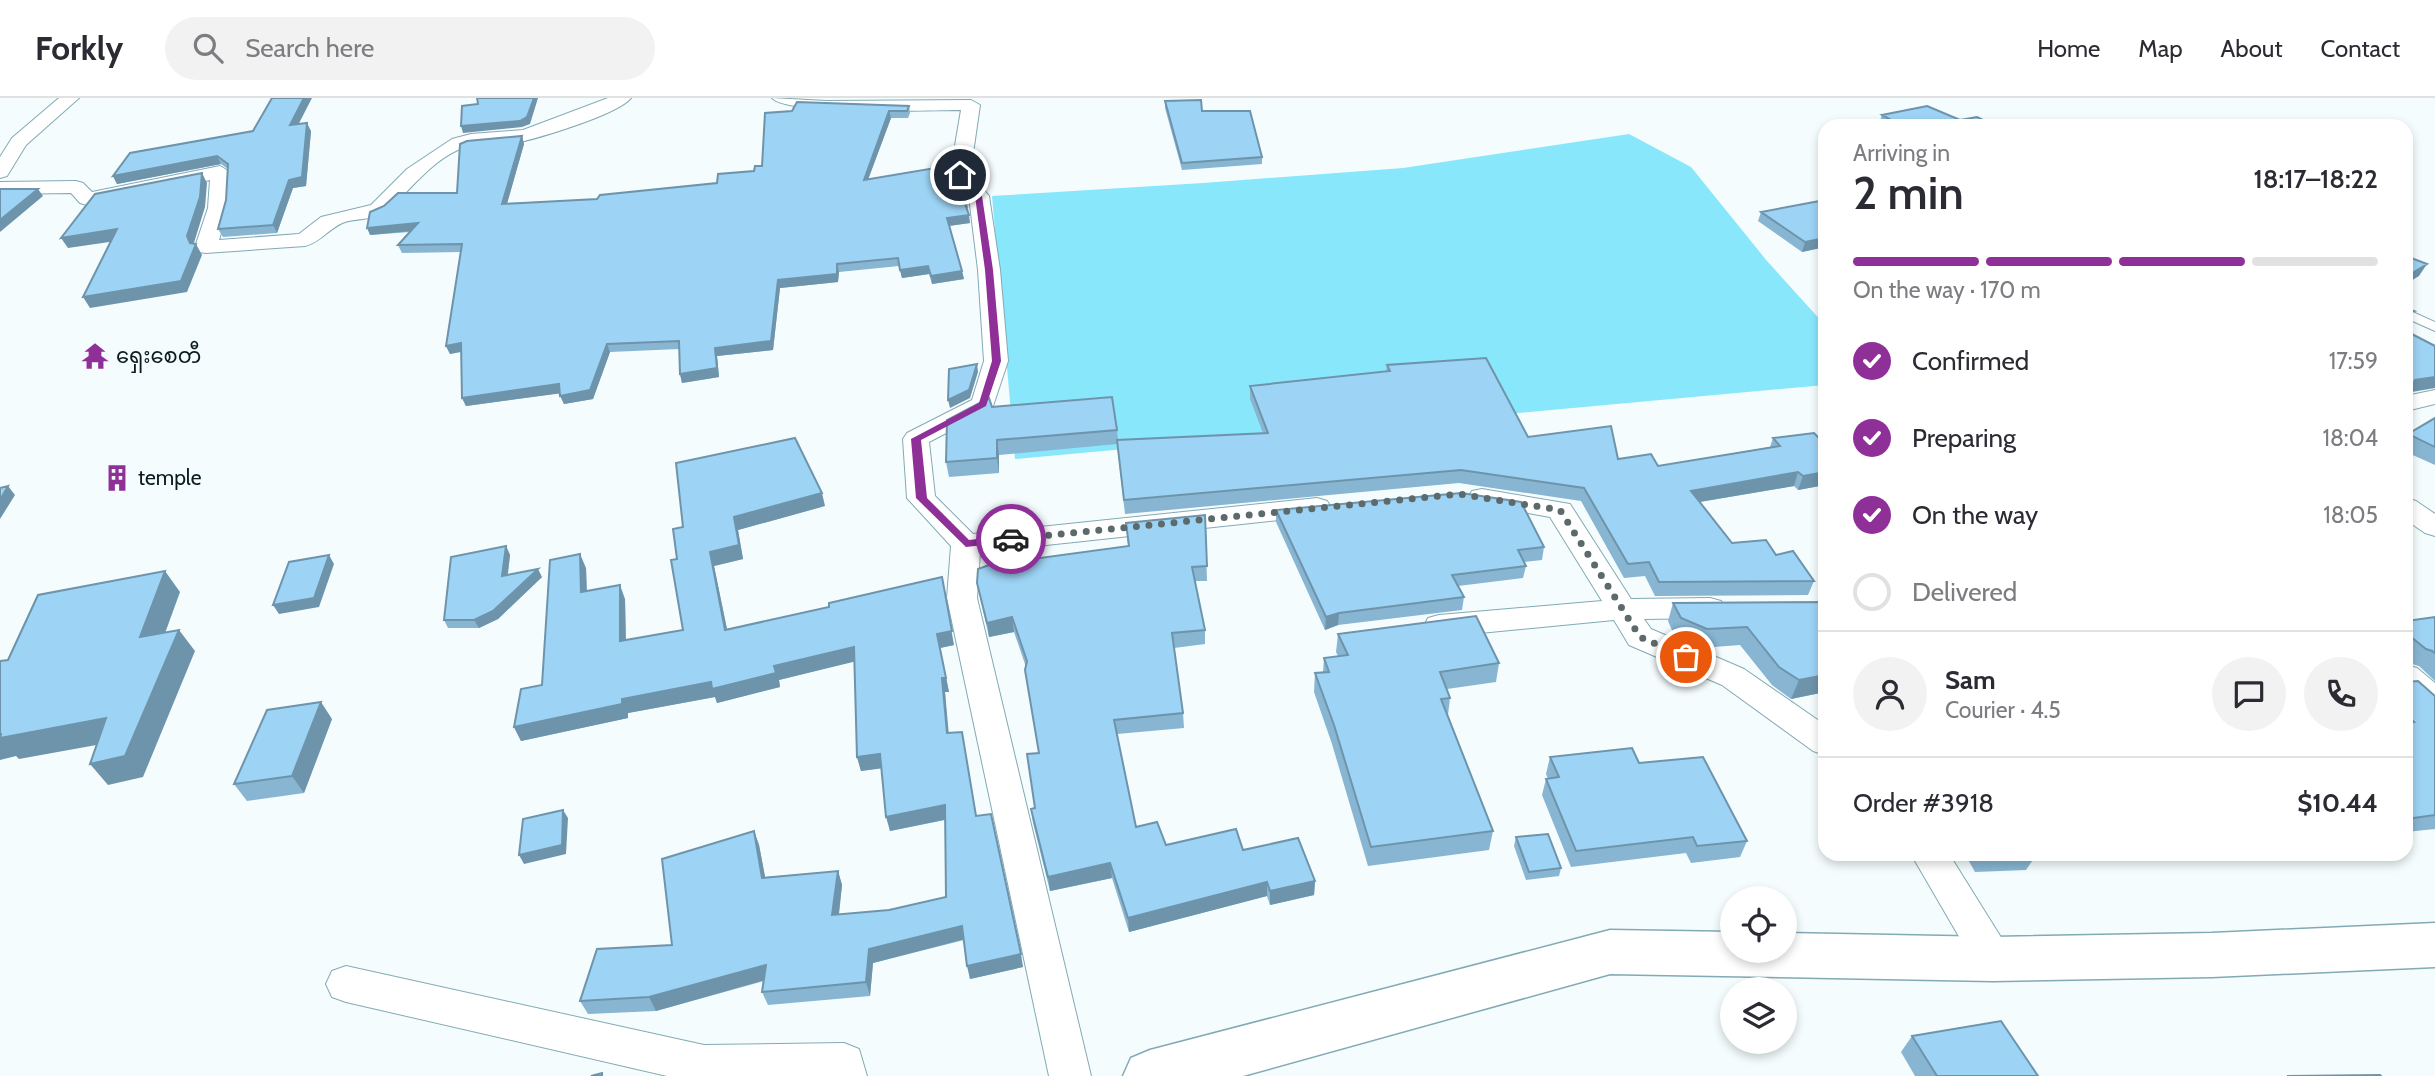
<!DOCTYPE html>
<meta charset="utf-8">
<style>
body{margin:0;font-family:Cabin,"Noto Sans Myanmar",sans-serif;background:#f2f2f3;color:#2b2b33;height:100vh;display:flex;flex-direction:column;font-size:26px;white-space:nowrap}
*{box-sizing:border-box;margin:0}
p{font-size:23px;color:#7c7c81}
.icon{flex:none;width:38px;height:38px;fill:none;stroke:currentColor;stroke-width:2;stroke-linecap:round;stroke-linejoin:round}
.map{position:relative;flex:1;overflow:hidden}
.drawer{position:absolute;left:1818px;top:21px;width:595px;height:742px;display:flex;flex-direction:column;background:#fff;border-radius:21px;box-shadow:0 4px 10px #0003}
.drawer>*{flex:none}
.controls{position:absolute;left:1720px;top:788px;display:grid;gap:14px}
.controls a{display:grid;place-items:center;width:77px;height:77px;border-radius:50%;background:#fff;box-shadow:0 4px 10px #0003;font-size:35px}
.pin{position:absolute;display:grid;place-items:center;width:60px;height:60px;color:#fff;margin:-30px;border:4px solid #fff;border-radius:50%;box-shadow:0 2px 7px #0007}
.courier{position:absolute;display:grid;place-items:center;width:70px;height:70px;margin:-35px;border:5px solid #8f3099;border-radius:50%;background:#fff;color:#222;box-shadow:0 2px 9px #0007}
.summary em{font-style:normal;font-weight:600}
.summary div{display:flex;flex-direction:column-reverse}
.summary{display:flex;align-items:center;justify-content:space-between;height:119px;padding:0 35px}
h1{font-size:46px;font-weight:600;line-height:52px}
.bar{display:grid;grid-template-columns:repeat(4,1fr);gap:10px 7px;align-content:center;height:84px;padding:0 35px}
.bar i{height:9px;border-radius:5px;background:#e1e1e2}
.bar .on{background:#8f3099}
.bar p{grid-column:span 4}
.line{display:flex;align-items:center;gap:18px;padding:0 35px;border-top:2px solid #e1e1e2}
.line div{flex:1}
.round{display:grid;place-items:center;flex:none;width:74px;height:74px;border-radius:37px;background:#f2f2f3}
ol{padding:0 35px;list-style:none}
li{display:flex;align-items:center;gap:21px;height:77px}
li p{margin-inline-start:auto}
li .icon{padding:7px;border-radius:50%;background:#8f3099;color:#fff;stroke-width:4}
li:last-child{color:#7c7c81}
li i{width:38px;height:38px;border:4px solid #e1e1e2;border-radius:50%}
header{display:flex;align-items:center;gap:42px;box-sizing:border-box;height:98px;padding:0 35px;background:#fff;border-bottom:2px solid #e1e1e2}
header strong{font-size:33px}
nav{display:flex;gap:38px;margin-inline-start:auto;font-size:24px}
.search{width:490px;height:63px;background:#f2f2f3;display:flex;align-items:center;gap:18px;box-sizing:border-box;padding:0 24px;border-radius:38px;color:#7c7c81;font-size:26px}
.map>svg:first-child{display:block}
</style>
<header>
<strong>Forkly</strong>
<div class="search"><svg class="icon" aria-label="search" viewBox="0 0 24 24"><circle cx="10" cy="10" r="6"/><path d="M15 15l6 6"/></svg>Search here</div>
<nav><a>Home</a><a>Map</a><a>About</a><a>Contact</a></nav>
</header>
<div class="map">
<svg width="2435" height="978" viewBox="0 0 2435 978">
<rect width="100%" height="100%" fill="#f4fcfe"/>
<!-- green -->
<path fill="#89e7fc" d="M1629 36 1691 69 1767 163 1825 227V287L1015 361 992 98 1203 85 1403 70Z"/>
<g fill="none" stroke-linecap="round" stroke-linejoin="round">
<defs>
<path id="lane" d="M2406 211 2435 224V233L2406 220Z"/>
<path id="street" d="M59 0H79L26 47 7 78 0 80V59L12 40Z
M608 0H631C617 17 536 41 512 46 498 48 483 44 469 48 435 57 411 92 386 114 377 122 357 120 345 124 330 129 320 145 305 148L206 155 198 154 195 149 208 110 210 82 87 107 80 105 71 95 0 96V84L76 83 83 85 92 94 220 68 230 74 228 110 219 142 299 136 321 119 371 107 407 71 452 41 471 36 523 32Z
M772 0 826 3 971 2 980 7 970 76 989 98 1000 172 1008 263 992 311 929 344 935 398 973 436 1317 400 1327 403 1331 409 1327 415 1317 418 980 454 977 500 1091 978H1049L947 500 951 448 907 400 903 341 907 335 972 302 984 263 978 172 969 99 950 77 961 12C930 12 789 18 772 0Z
M2435 292V306L2406 313V298Z
M1482 391 1570 406 1631 501 1710 500 1721 503 1725 510 1721 517 1710 520 1644 521 1651 531 1744 571 1825 627V657L1813 653 1722 587 1629 547 1614 522 1439 539 1428 536 1424 528 1428 520 1439 517 1602 503 1550 419 1472 405 1468 399 1472 393Z
M2406 400 2416 403 2435 416V438L2425 435 2406 422Z
M2406 567 2417 570 2435 585V616L2423 612 2406 597Z
M1911 756H1949L2007 849 2013 861 2007 873 1993 878 1979 873Z
M346 868 704 947 844 945 859 951 867 978H667L346 904 332 899 326 886 332 873Z"/>
<path id="secondary" d="M2435 825V869L2212 879 1993 883 1610 876 1243 978H1123L1131 960 1150 952 1610 832 1732 834V852H1785V835L1993 839 2212 835Z"/>
</defs>
<!-- lane casing -->
<use href="#lane" stroke="#82aab4" stroke-width="2"/>
<!-- street casing -->
<use href="#street" stroke="#82aab4" stroke-width="2"/>
<!-- secondary casing -->
<use href="#secondary" stroke="#82aab4" stroke-width="3"/>
<!-- lane -->
<use href="#lane" fill="#fff" fill-rule="evenodd"/>
<!-- street -->
<use href="#street" fill="#fff" fill-rule="evenodd"/>
<!-- secondary -->
<use href="#secondary" fill="#fff" fill-rule="evenodd"/>
</g>
<!-- wall -->
<path fill="#87b5d2" d="M1165 3 1202 13 1262 59V66L1182 72 1165 10Z
M909 8 910 15 908 20H891L868 81 965 92 968 110 966 111 970 125 949 128 964 181 932 186 929 176 902 180 899 168 839 174 838 184 780 190 773 252 717 258 719 279 682 285 680 276 679 251 610 254 593 301 564 306 560 295 466 308 462 300 461 254 450 256 446 248 461 154 402 155 398 147 410 134 370 137 384 108 457 95 522 38 524 46 507 105 597 101 717 85 754 73 762 68 765 15Z
M1882 17 1960 22 1996 28H1878Z
M298 26 311 33 306 88 293 90 277 135 223 139 218 131 226 102 228 71 221 66 117 86 113 78Z
M1825 102V149L1802 154 1758 123 1761 114Z
M1387 267 1528 339 1618 361 1658 368 1770 349 1773 340 1825 346V387L1798 392 1794 388 1700 404 1732 445 1776 457 1814 483 1808 497 1655 498 1645 478 1624 480 1581 403 1459 385 1125 416 1117 346 999 357V375L949 379 946 364 992 309 1117 332 1118 342 1263 335 1250 301V288L1386 273Z
M2435 320V367L2406 354V339L2408 336Z
M825 408 738 432 743 461 714 468 727 531 954 547 940 550 949 594H945L948 635 976 718 1023 869 970 881 964 842 873 865 870 898 768 907 762 894 764 883 656 913 588 916 580 903 672 847 754 733 759 747 765 779 838 773 842 787 839 817 889 812 946 799 945 722 890 733 881 670 861 673 857 659 854 563 779 582 780 589 717 605 715 599 628 615V620L521 643 514 629 542 587 586 470 587 493 625 501 626 542 683 532 677 461 673 431Z
M1276 412 1544 449 1542 462 1524 464 1526 468 1523 480 1458 488 1464 499 1462 512 1338 527 1325 532 1276 424Z
M1205 417 1207 483H1195L1205 532V546L1174 550 1183 615 1184 630 1117 636 1136 729 1166 747 1243 752 1315 783 1314 797 1270 807 1267 798 1129 834 1112 780 1050 793 1033 725 1031 711 1035 710 1039 655 1026 569 1014 534 989 539 977 485 1128 448 1126 425Z
M506 448 510 457 508 477 542 479 498 521 479 530H448L444 522Z
M1825 504V594L1791 601 1772 587 1740 547 1701 550 1675 539 1668 523 1673 505Z
M2435 519V583L2419 568 2412 566 2406 561V523Z
M1338 536 1499 565 1496 584 1447 591 1450 600 1448 617 1493 733 1489 752 1368 768 1332 646 1314 594 1315 575 1323 574 1324 560 1338 558 1336 554Z
M2406 584 2435 598V731L2406 734Z
M332 621 304 695 247 703 234 686Z
M1550 659 1639 665 1747 743 1740 759 1691 765 1686 755 1571 769 1542 697 1546 681H1548L1546 676Z
M1516 739 1561 770 1559 778 1526 782 1514 748Z
M1965 756H2037L2026 772 1975 774Z
M1912 938 2038 978H1915L1901 954Z"/>
<!-- shaded-wall -->
<path fill="#6e94ab" d="M304 0H312L294 35 290 27Z
M534 0H538L530 26 522 29 463 35 461 28Z
M889 13 891 20 865 90 864 82Z
M307 25 311 33 306 88 293 90 277 135 273 127Z
M522 38 524 46 505 113 502 106Z
M217 58 221 66 117 86 113 78Z
M202 75 207 85 205 109 193 148 196 146 202 157 187 194 90 210 83 199 187 138Z
M38 91 43 98 0 134V122Z
M969 117 970 125 948 128 947 120Z
M418 125 421 132 370 137 367 130Z
M117 131 123 142 68 150 61 140Z
M1825 140V149L1802 154 1805 144Z
M837 166 839 174 838 184 780 190 773 252 717 258 719 279 682 285 680 276 715 250 778 182Z
M2427 166 2419 178 2406 186V179Z
M928 168 929 176 902 180 900 172Z
M962 173 964 181 932 186 931 178Z
M2414 213 2406 225V215Z
M461 245 464 253 450 256 446 248Z
M607 246 610 254 593 301 564 306 560 298Z
M977 266 978 274 970 300 950 310 948 302Z
M2435 279V290L2406 295V287L2415 282Z
M559 286 563 295 466 308 462 300Z
M997 342 999 357V375L997 360Z
M1798 374 1794 388 1687 406 1691 393Z
M1825 374V387L1798 392 1803 378Z
M8 388 15 397 0 421V402Z
M822 395 825 408 738 432 743 461 714 468 730 546 725 532 710 454 734 419Z
M506 448 510 457 506 487 502 478Z
M580 456 586 470 587 508 581 494Z
M329 457 334 466 319 509 279 516 273 507Z
M538 471 542 479 498 521 479 530 474 522Z
M165 473 180 494 156 560 140 539Z
M942 479 954 547 940 550 949 594H945L950 649 947 635 937 536Z
M620 487 625 501 626 557 620 543Z
M1339 515 1338 527 1325 532 1326 519Z
M1012 519 1014 534 989 539 987 525Z
M179 532 195 553 143 679 108 687 90 666Z
M854 549 857 563 779 582 780 589 717 605 715 599 628 615V620L521 643 514 629 622 601 774 568Z
M1825 577V594L1791 601 1799 582Z
M321 604 332 621 304 695 292 678Z
M106 620 124 642 19 661 16 658 0 662V636Z
M880 656 884 670 861 673 857 659Z
M945 707 948 721 890 733 886 719Z
M563 712 568 720 566 756 524 766 519 757Z
M754 733 759 747 768 794 762 780Z
M1110 765 1112 780 1050 793 1048 779Z
M838 773 842 787 837 831 832 817Z
M1315 783 1314 797 1270 807V793Z
M1267 784V798L1129 834 1128 820Z
M962 828 965 841 873 865 870 898 866 884 869 851Z
M1021 856 1023 869 970 881 967 868Z
M766 867 772 880 656 913 649 899Z"/>
<!-- building -->
<path fill="#9dd3f4" stroke="#6e94ab" stroke-width="2" d="M272 0H304L290 27 307 25 302 79 289 82 273 127 218 131 226 102 228 66 217 58 113 78 130 55 253 33Z
M477 0H534L527 19 520 23 461 28 462 8 478 6Z
M1201 2 1202 13H1250L1262 59 1182 65 1165 3Z
M797 4 909 8 907 13H889L864 82 947 68 965 92 967 103H964L969 117 947 120 962 173 931 178 928 168 900 172 898 160 837 166V176L778 182 771 243 715 250 717 270 680 276 679 243 607 246 590 292 560 298 559 286 462 300 461 245 446 248 462 146 398 147 418 125 367 130 370 114 384 108 398 95H457L460 46 467 43 522 38 502 106 597 101 600 97 717 85 718 76 754 73 755 68H762L765 15 792 13Z
M1927 8 1960 22 1977 19 1996 28H1902L1882 17Z
M202 75 200 99 187 138 190 145 196 146 181 183 83 199 117 131 61 140 95 96Z
M0 91H38L0 122Z
M1825 102V140L1805 144 1761 114Z
M2406 158 2427 166 2406 179Z
M2406 210 2414 213 2406 215Z
M2406 233 2435 248V279L2415 282 2413 286 2406 287Z
M1486 260 1528 339 1611 328 1618 361 1651 356 1658 368 1780 348 1773 340 1814 335 1825 346V374L1803 378 1798 374 1691 393 1732 445 1766 442 1776 457 1793 453 1814 483 1659 484 1649 464 1628 466 1584 390 1461 372 1124 402 1117 342 1268 335 1250 288 1390 273 1387 267Z
M977 266 969 292 948 302 949 271Z
M1112 299 1117 332 997 342V360L946 364 947 322 989 300 992 309Z
M2435 320V349L2408 336Z
M795 340 822 395 734 419 739 447 710 454 725 532 829 509V505L942 479 952 533 937 536 946 580H942L947 635 962 634 976 718 991 716 1021 856 967 868 962 828 869 851 866 884 762 894 766 867 649 899 580 903 597 851 672 847 662 761 754 733 762 780 838 773 832 817 889 812 946 799 945 707 886 719 880 656 857 659 854 549 774 568 776 575 712 591 711 584 622 601V606L514 629 521 591 542 587 550 462 580 456 581 494 620 487V543L683 532 671 462 677 461 673 431 683 429 676 365Z
M8 388 0 402V390Z
M1461 395 1521 404 1544 449 1518 452 1526 468 1452 477 1464 499 1339 515 1326 519 1276 412Z
M1205 417 1207 468 1192 469 1205 532 1172 535 1183 615 1114 622 1136 729 1157 724 1166 747 1236 731 1243 752 1298 740 1315 783 1270 793 1267 784 1128 820 1110 765 1048 779 1031 711 1035 710 1027 656 1039 655 1025 572 1027 563 1012 519 987 525 977 485 978 471 989 467 1129 448 1126 425Z
M506 448 502 478 538 471 493 513 474 522H444L451 459Z
M329 457 314 500 273 507 289 464Z
M165 473 140 539 179 532 125 658 90 666 106 620 0 640 1 636H0V563L8 562 38 497Z
M1825 504V577L1799 582 1779 569 1747 529 1707 531 1681 520 1673 505Z
M1476 518 1499 565 1440 574 1450 600 1441 601 1493 733 1371 749 1334 627 1315 575 1329 574 1324 560 1348 557 1338 536Z
M2435 519V555L2432 553 2426 551 2406 535V523Z
M2418 583 2435 598V717L2406 721V625L2414 624 2406 616V584Z
M321 604 292 678 234 686 267 612Z
M1632 650 1639 665 1703 659 1747 743 1697 748 1693 739 1576 753 1546 681 1559 679 1550 659Z
M563 712 562 747 519 757 523 721Z
M1548 736 1561 770 1529 774 1516 739Z
M2001 923 2038 978H1937L1912 938Z
M602 975V978H591Z
M2380 977 2381 978H2287Z"/>
<!-- route -->
<path fill="#8f3099" d="M957 76H963L982 98 993 172 1001 263 986 308 921 342 927 400 969 442 1011 437 1016 441 1011 444 966 449 916 400 911 341 979 305 992 263 985 172 975 98Z"/>
<g fill="none" stroke-linecap="round" stroke-linejoin="round">
<!-- done -->
<path stroke="#5d6a6c" stroke-width="7" stroke-dasharray="0 12.6" d="M1011 441 1459 396 1560 412 1640 539 1686 559"/>
</g>
<!-- icons -->
<defs>
<symbol id="temple-bare" viewBox="-9 -9 18 18"><path d="M0-6L5-2H3V0L6.5 2.5H4V6H1.5V3h-3V6H-4V2.5H-6.5L-3 0V-2H-5Z" fill="#8f3099" stroke="#f4fcfe" stroke-width="2.5" paint-order="stroke"/></symbol>
<symbol id="building-bare" viewBox="-9 -9 18 18"><path d="M-4-6H4V6H1V3H-1V6H-4ZM-2.5-4.3h1.7v1.8h-1.7ZM.8-4.3h1.7v1.8H.8ZM-2.5-1h1.7V.8h-1.7ZM.8-1h1.7V.8H.8Z" fill="#8f3099" stroke="#f4fcfe" stroke-width="2.5" paint-order="stroke"/></symbol>
</defs>
<g fill-rule="evenodd">
<use href="#temple-bare" x="76" y="239" width="38" height="38"/>
<use href="#building-bare" x="98" y="361" width="38" height="38"/>
</g>
<g text-anchor="middle" stroke-width="5" stroke-linejoin="round" paint-order="stroke">
<!-- poi labels -->
<g font-size="21" fill="#0b1b1e" stroke="#f4fcfe" text-anchor="start">
<text x="116" y="265">ရှေးစေတီ</text>
<text x="138" y="387">temple</text>
</g>
</g>
</svg>
<div class="controls">
<a><svg class="icon" aria-label="locate" viewBox="0 0 24 24"><circle cx="12" cy="12" r="6"/><path d="M12 2v4M12 18v4M2 12h4M18 12h4"/></svg></a>
<a><svg class="icon" aria-label="layers" viewBox="0 0 24 24"><path d="M12 4l9 5-9 5-9-5zM3 14l9 5 9-5"/></svg></a>
</div>
<div class="pin" style="left:1686px;top:559px;background:#ea580c"><svg class="icon" aria-label="bag" viewBox="0 0 24 24"><path d="M5 8h14l-1 12H6zM9 8a3 3 0 0 1 6 0"/></svg></div>
<div class="pin" style="left:960px;top:77px;background:#1f2937"><svg class="icon" aria-label="home" viewBox="0 0 24 24"><path d="M3 11l9-7 9 7M6 9v11h12V9"/></svg></div>
<div class="courier" style="left:1011px;top:441px"><svg class="icon" aria-label="car" viewBox="0 0 24 24"><path d="M5 17H2v-5l4-1 3-4h7l3 4 3 1v5h-3M9 17h6M6 11h13"/><circle cx="7" cy="17" r="2"/><circle cx="17" cy="17" r="2"/></svg></div>
<section class="drawer">
<div class="summary"><div><h1>2 min</h1><p>Arriving in</p></div><em>18:17–18:22</em></div>
<div class="bar"><i class="on"></i><i class="on"></i><i class="on"></i><i></i><p>On the way · 170 m</p></div>
<ol>
<li><svg class="icon" aria-label="check" viewBox="0 0 24 24"><path d="M5 12l5 5 9-10"/></svg>Confirmed<p>17:59</p></li>
<li><svg class="icon" aria-label="check" viewBox="0 0 24 24"><path d="M5 12l5 5 9-10"/></svg>Preparing<p>18:04</p></li>
<li><svg class="icon" aria-label="check" viewBox="0 0 24 24"><path d="M5 12l5 5 9-10"/></svg>On the way<p>18:05</p></li>
<li><i></i>Delivered</li>
</ol>
<div class="line" style="height:126px"><a class="round"><svg class="icon" aria-label="person" viewBox="0 0 24 24"><circle cx="12" cy="8" r="4"/><path d="M4 21q1-7 8-7t8 7"/></svg></a><div><b>Sam</b><p>Courier · 4.5</p></div><a class="round"><svg class="icon" aria-label="chat" viewBox="0 0 24 24"><path d="M4 5h16v11H9l-5 4z"/></svg></a><a class="round"><svg class="icon" aria-label="phone" viewBox="0 0 24 24"><path d="M5 4h4l2 5-3 2q2 4 5 5l2-3 5 2v4C11 20 4 13 5 4z"/></svg></a></div>
<div class="line" style="height:91px"><div>Order #3918</div><b>$10.44</b></div>
</section>
</div>
